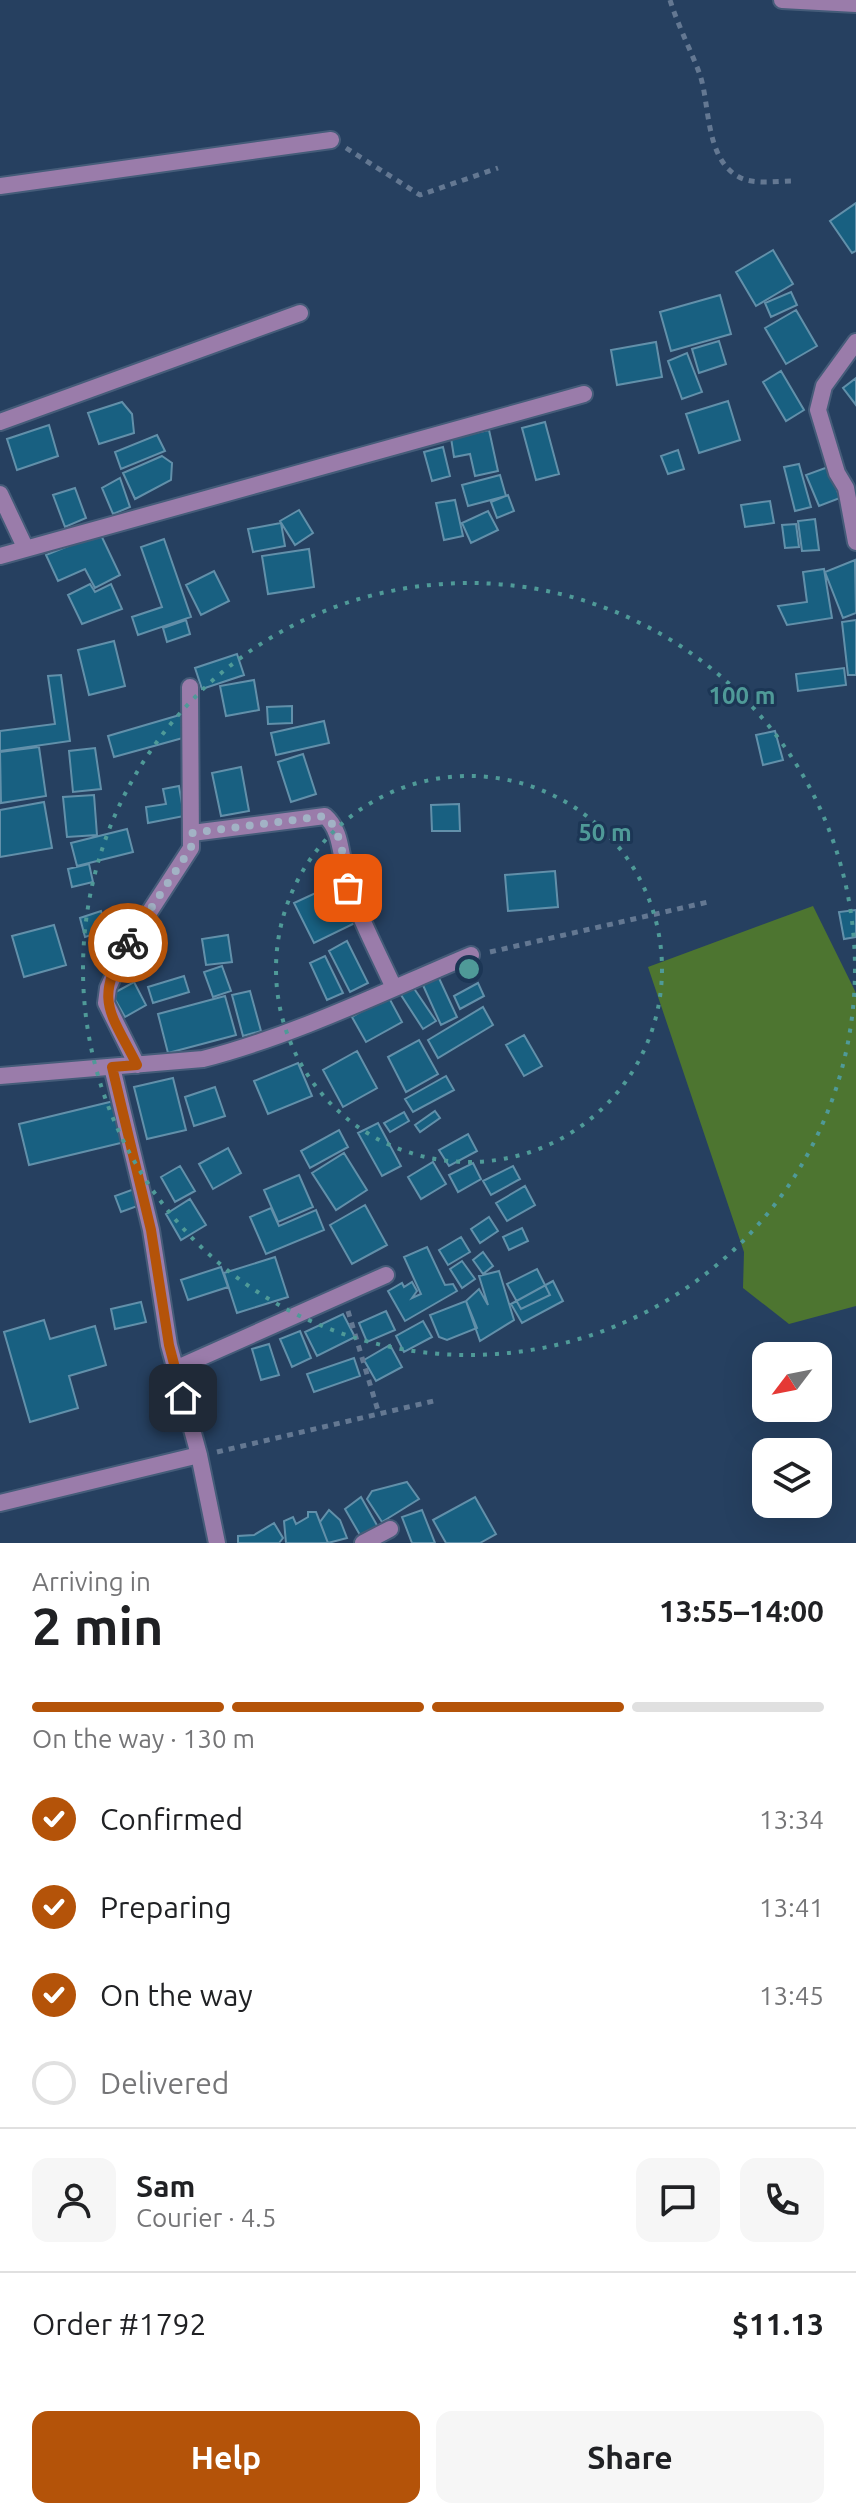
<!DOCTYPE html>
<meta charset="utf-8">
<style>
body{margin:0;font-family:Ubuntu,sans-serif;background:#f6f6f6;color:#202124;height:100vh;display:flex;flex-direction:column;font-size:30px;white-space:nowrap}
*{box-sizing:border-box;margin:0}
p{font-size:26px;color:#757577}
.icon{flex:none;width:44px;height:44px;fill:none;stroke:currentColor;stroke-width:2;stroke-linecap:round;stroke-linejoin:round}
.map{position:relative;height:1543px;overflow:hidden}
.panel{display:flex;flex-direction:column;background:#fff;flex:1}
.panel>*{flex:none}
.needle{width:52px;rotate:238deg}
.controls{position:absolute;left:752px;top:1342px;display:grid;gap:16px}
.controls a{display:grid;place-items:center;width:80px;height:80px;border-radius:16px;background:#fff;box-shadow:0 8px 32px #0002;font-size:40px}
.pin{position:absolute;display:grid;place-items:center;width:68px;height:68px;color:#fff;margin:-34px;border-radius:16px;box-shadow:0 4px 12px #0006}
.courier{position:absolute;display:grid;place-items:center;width:80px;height:80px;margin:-40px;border:6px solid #b45309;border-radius:50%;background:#fff;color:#222;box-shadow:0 2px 10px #0007}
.head em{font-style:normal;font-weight:600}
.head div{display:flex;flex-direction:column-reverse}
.head{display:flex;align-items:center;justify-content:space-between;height:136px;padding:0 32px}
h1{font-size:52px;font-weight:600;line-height:60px}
.bar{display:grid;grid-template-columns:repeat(4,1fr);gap:12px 8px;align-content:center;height:96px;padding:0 32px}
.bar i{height:10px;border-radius:6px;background:#e0e0e0}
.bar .current{background:#b45309}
.bar p{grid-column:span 4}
.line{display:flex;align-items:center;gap:20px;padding:0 32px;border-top:2px solid #e0e0e0}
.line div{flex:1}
.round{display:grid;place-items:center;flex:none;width:84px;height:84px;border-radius:16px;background:#f6f6f6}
ol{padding:0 32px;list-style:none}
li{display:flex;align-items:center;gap:24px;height:88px}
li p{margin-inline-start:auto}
li .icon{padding:8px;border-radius:50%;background:#b45309;color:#fff;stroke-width:4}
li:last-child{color:#757577}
li i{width:44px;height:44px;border:4px solid #e0e0e0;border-radius:50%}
.button{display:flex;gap:16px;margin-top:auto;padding:16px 32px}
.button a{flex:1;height:92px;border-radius:16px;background:#b45309;color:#fff;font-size:32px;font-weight:600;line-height:92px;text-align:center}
.button a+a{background:#f6f6f6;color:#202124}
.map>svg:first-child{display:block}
</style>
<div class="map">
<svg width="856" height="1543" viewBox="0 0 856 1543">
<rect width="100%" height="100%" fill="#264060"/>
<!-- forest -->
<path fill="#4d7530" d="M813 906 856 993V1306L789 1324 743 1288 744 1252 648 967Z"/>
<!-- building -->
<path fill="#186081" stroke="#6290aa" stroke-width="2" d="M856 203V251L852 253 830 221Z
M773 250 793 284 756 306 736 272Z
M791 292 797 305 771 317 765 303Z
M720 295 731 334 671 351 660 312Z
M796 310 817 346 786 364 765 328Z
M719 341 726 364 699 373 692 349Z
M656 342 662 377 617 385 611 350Z
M687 353 702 392 682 399 668 361Z
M781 371 804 410 786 421 763 382Z
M856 378V405L843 388Z
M728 401 740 440 699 453 686 414Z
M122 402 132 414 134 433 99 444 88 413Z
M545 422 559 474 536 480 522 428Z
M49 425 58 456 17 470 7 439Z
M489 430 498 471 475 476 470 454 454 457 451 438Z
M157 435 165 451 121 469 115 452Z
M443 447 450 476 432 481 424 452Z
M678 450 684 469 668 474 661 456Z
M162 456 172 463 171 480 135 499 123 473Z
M799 464 811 507 795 511 784 467Z
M828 467 840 498 819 506 806 475Z
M500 475 506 496 468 506 462 485Z
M120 478 130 507 113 514 102 488Z
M75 488 86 518 65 527 53 495Z
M508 495 514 511 497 518 491 502Z
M455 500 463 536 444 540 436 503Z
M770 501 774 523 745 527 741 505Z
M299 510 313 533 295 545 280 521Z
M488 511 498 530 471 543 462 523Z
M815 519 819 550 802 551 798 521Z
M281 523 285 546 253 552 248 529Z
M796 524 799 547 785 548 782 525Z
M100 533 120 575 95 588 85 569 58 581 46 555Z
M164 539 191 617 138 635 132 617 162 607 141 547Z
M309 549 314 587 268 594 262 556Z
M855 560 856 613 843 618 825 572Z
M824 569 832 618 787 625 778 606 807 602 803 572Z
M214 571 229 601 201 615 186 585Z
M90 584 95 592 111 584 122 609 82 624 68 595Z
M186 620 190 634 167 642 163 628Z
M856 620V675H848L842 622Z
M114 641 125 686 89 695 78 650Z
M237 654 244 675 202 689 195 668Z
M844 668 846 685 798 691 796 674Z
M61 675 70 741 0 751V731L55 724 48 676Z
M254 680 259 710 226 716 220 686Z
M292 706V723L268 724 267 707Z
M183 714 190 736 114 757 108 736Z
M324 721 329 743 276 755 271 733Z
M775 731 783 760 763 765 756 735Z
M39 747 46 796 1 803 0 752Z
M95 748 101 789 73 792 69 751Z
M303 754 316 794 291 802 278 762Z
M241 767 249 811 221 816 212 773Z
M179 786 184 816 148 823 146 807 166 804 163 789Z
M94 795 97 835 67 837 63 797Z
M44 802 52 848 0 857V810Z
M459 804 460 831H432L431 805Z
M127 829 133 852 77 866 71 843Z
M89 864 93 882 72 887 68 869Z
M555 871 558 907 508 911 505 875Z
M335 884 355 923 314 943 294 903Z
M856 910V937L844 939 839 912Z
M101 911 107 930 85 937 80 918Z
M54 925 66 965 24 977 12 936Z
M228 935 232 962 206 965 202 939Z
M347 941 368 983 350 992 329 951Z
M325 956 343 993 327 1000 310 963Z
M222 966 231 991 213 997 204 972Z
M184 976 189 992 153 1003 148 987Z
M438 976 457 1017 441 1025 422 983Z
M134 982 146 1005 125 1017 112 994Z
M478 983 484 996 460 1009 454 996Z
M413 987 436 1021 423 1029 401 995Z
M250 991 261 1031 243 1036 232 995Z
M225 996 236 1035 168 1053 158 1014Z
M388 996 402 1022 366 1042 352 1017Z
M483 1007 493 1025 438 1058 428 1040Z
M524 1035 542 1066 524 1076 506 1045Z
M419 1040 438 1074 406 1092 388 1057Z
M357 1051 377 1088 343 1107 323 1070Z
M298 1063 312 1096 268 1114 254 1081Z
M446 1076 454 1090 413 1112 405 1099Z
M173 1078 186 1130 147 1139 134 1087Z
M215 1087 225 1116 194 1126 185 1097Z
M118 1100 129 1141 29 1165 19 1124Z
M435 1111 440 1118 420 1132 415 1125Z
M404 1112 409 1121 390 1132 384 1123Z
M378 1123 401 1166 382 1176 358 1133Z
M339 1130 348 1147 310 1168 301 1151Z
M468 1134 477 1151 449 1166 439 1150Z
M228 1148 241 1173 213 1189 199 1164Z
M344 1153 367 1190 336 1210 312 1173Z
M433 1162 446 1184 421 1199 408 1177Z
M473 1163 481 1179 458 1192 449 1175Z
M180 1166 195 1191 175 1202 161 1177Z
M513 1166 520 1179 491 1195 483 1181Z
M299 1175 313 1207 278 1222 264 1190Z
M525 1186 535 1205 507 1221 496 1203Z
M137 1188 143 1204 121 1212 115 1196Z
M190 1199 206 1225 181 1240 166 1214Z
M365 1205 387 1245 352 1264 330 1225Z
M271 1208 279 1226 316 1210 324 1230 266 1254 250 1217Z
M489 1217 498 1231 480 1243 471 1229Z
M522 1228 528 1241 509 1250 503 1237Z
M461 1237 470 1252 448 1265 439 1250Z
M427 1247 445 1285 453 1284 457 1291 405 1321 388 1291 402 1283 404 1287 412 1282 417 1291 412 1298 421 1294 404 1257Z
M483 1252 493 1266 483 1274 473 1260Z
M275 1257 288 1297 237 1313 224 1273Z
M462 1261 475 1279 462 1288 450 1269Z
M221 1267 228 1287 188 1300 181 1280Z
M537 1269 550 1295 521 1309 507 1284Z
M499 1271 514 1320 480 1341 466 1301 479 1289 488 1305 479 1276Z
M553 1281 563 1301 522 1323 511 1304Z
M466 1301 477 1328 447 1340 439 1337 430 1315Z
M141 1302 146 1322 115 1329 111 1309Z
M386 1311 395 1330 367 1342 359 1323Z
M343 1314 355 1337 317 1356 305 1332Z
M44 1320 50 1339 95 1326 106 1365 69 1376 78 1408 30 1422 4 1332Z
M423 1321 432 1337 404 1352 396 1336Z
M300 1331 311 1358 292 1367 280 1339Z
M269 1344 279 1375 261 1380 252 1349Z
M390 1345 402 1367 376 1381 364 1360Z
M354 1358 360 1376 314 1392 307 1374Z
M407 1482 419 1499 382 1522 367 1499 372 1491Z
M361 1497 378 1527 360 1535 345 1509Z
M475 1497 496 1534 480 1543H446L433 1520Z
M329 1510 340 1520 347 1538 328 1543 320 1522Z
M422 1510 435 1543H412L402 1517Z
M308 1512H316L328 1543H286L284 1521 293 1517 296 1524 308 1517Z
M274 1523 283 1538 279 1543H238V1536L254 1535Z"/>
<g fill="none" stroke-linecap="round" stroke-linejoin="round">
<defs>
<path id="street" d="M782 0 856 4
M0 186 331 140
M856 342 824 386 818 410 837 473 846 488 856 542
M0 422 300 313
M0 494 25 547
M0 556 584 394
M192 833 325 816C338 827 340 845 343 861 352 906 375 946 394 988
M137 1065 106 1003 108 988 126 948 191 848 190 687
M112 1067 151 1230 169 1345 199 1455 217 1543
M0 1076 203 1059C296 1035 383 992 471 955
M175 1369 386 1275
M0 1503 199 1455
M363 1543 390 1529"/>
</defs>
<!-- street casing -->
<use href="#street" stroke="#455c79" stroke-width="20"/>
<!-- path -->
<path stroke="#647892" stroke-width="5" stroke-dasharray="6 6" stroke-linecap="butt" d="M670 0C678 26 691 50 700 75 710 104 705 159 739 177 753 185 778 181 794 181
M346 148 420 195 498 168
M490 952 708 902
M348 1311 379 1414
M217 1452 438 1400"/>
<!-- street -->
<use href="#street" stroke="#9a7caa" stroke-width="16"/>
</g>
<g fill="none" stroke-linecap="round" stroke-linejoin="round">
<!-- done -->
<path stroke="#a2b2c5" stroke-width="8" stroke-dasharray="0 14.4" d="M128 943 191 848 192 833 325 816C343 831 344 866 348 888"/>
<!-- route -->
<path stroke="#b45309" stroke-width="10" d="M128 943C93 1001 110 1011 137 1065L112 1067 151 1230 169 1345 183 1398"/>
</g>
<!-- distance rings -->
<g fill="none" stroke="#4f9a98" stroke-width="4" stroke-dasharray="4 8">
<circle cx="469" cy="969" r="193"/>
<circle cx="469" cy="969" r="386"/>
</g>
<circle cx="469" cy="969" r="12" fill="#4f9a98" stroke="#1c3655" stroke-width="4"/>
<g font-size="24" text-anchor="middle" font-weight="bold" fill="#4f9a98" stroke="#1c3655" stroke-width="6" stroke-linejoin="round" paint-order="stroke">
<text x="742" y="704">100 m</text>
<text x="605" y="841">50 m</text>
</g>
</svg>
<div class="controls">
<a><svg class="needle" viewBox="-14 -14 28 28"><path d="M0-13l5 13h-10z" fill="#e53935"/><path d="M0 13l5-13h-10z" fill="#757577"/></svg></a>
<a><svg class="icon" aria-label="layers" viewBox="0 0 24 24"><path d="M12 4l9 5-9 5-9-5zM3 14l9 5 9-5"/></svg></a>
</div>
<div class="pin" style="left:348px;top:888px;background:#ea580c"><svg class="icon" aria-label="bag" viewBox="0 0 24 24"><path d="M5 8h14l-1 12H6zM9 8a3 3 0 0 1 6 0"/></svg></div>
<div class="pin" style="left:183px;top:1398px;background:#1f2937"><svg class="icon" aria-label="home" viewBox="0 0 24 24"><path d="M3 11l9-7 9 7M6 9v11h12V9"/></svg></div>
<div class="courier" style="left:128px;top:943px"><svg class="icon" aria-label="bike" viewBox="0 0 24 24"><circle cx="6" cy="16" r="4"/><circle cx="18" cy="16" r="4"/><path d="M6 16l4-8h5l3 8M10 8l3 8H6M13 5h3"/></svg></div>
</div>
<section class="panel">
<div class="head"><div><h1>2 min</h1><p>Arriving in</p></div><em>13:55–14:00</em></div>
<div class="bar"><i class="current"></i><i class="current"></i><i class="current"></i><i></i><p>On the way · 130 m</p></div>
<ol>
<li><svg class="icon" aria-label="check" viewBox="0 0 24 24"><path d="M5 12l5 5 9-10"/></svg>Confirmed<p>13:34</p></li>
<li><svg class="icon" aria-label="check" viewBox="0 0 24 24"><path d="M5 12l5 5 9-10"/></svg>Preparing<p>13:41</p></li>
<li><svg class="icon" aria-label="check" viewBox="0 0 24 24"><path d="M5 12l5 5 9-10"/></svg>On the way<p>13:45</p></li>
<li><i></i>Delivered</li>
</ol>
<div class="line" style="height:144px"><a class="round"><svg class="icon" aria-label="person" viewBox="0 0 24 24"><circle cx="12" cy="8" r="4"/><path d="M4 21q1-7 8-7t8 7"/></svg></a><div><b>Sam</b><p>Courier · 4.5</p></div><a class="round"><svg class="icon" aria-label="chat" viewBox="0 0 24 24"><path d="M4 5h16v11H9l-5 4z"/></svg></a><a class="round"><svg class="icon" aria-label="phone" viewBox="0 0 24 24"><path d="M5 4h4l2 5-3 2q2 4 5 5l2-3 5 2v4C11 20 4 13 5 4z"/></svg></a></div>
<div class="line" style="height:104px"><div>Order #1792</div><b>$11.13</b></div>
<div class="button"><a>Help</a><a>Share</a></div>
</section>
